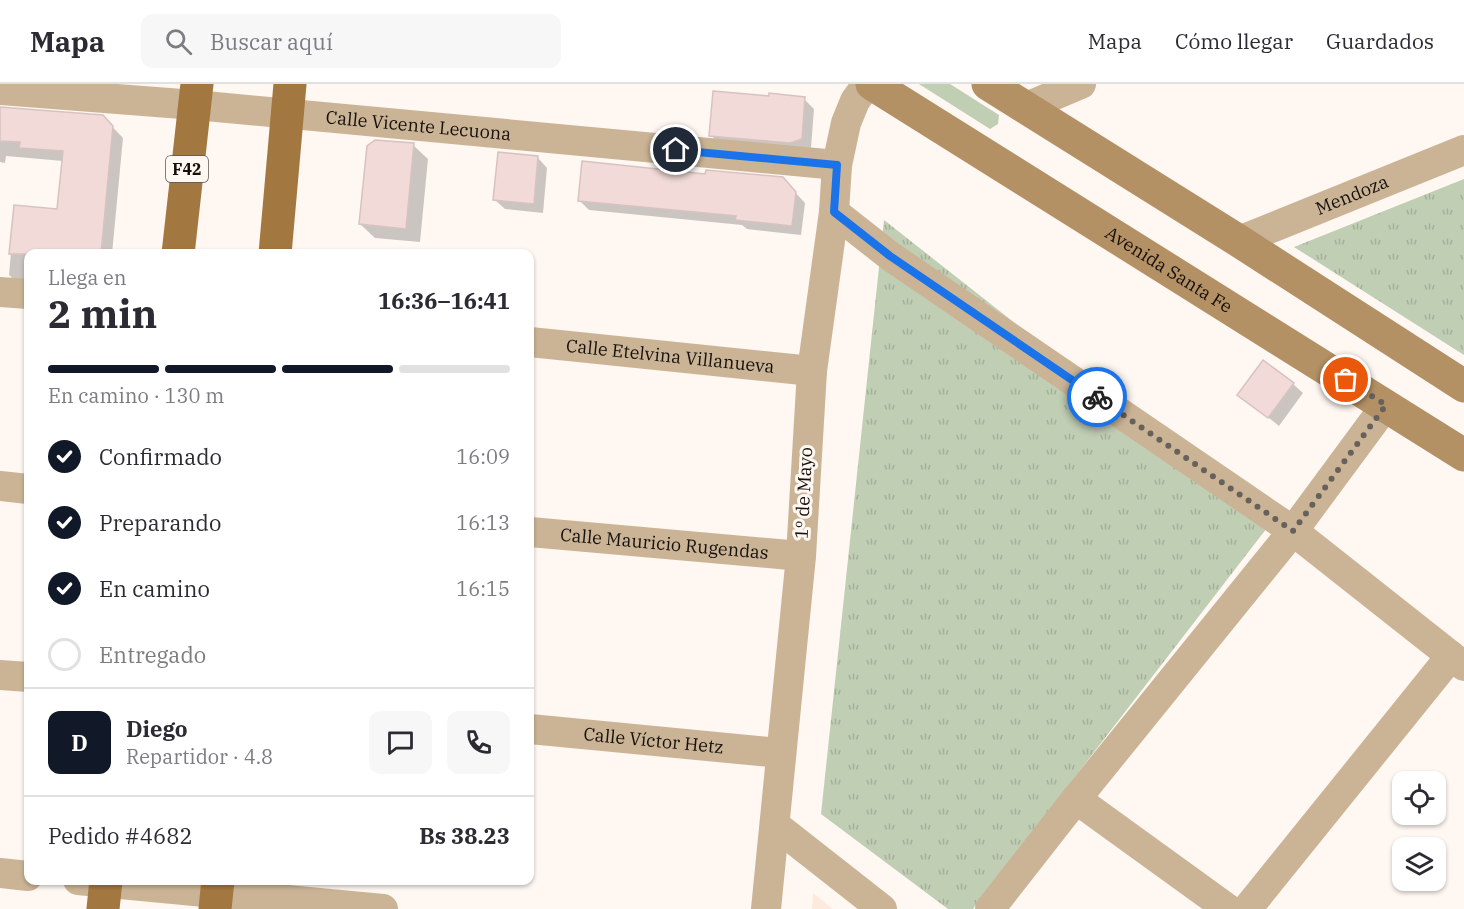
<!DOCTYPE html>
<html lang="es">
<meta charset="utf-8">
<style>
body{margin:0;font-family:"IBM Plex Serif",serif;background:#f7f7f7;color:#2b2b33;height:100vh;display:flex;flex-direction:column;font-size:22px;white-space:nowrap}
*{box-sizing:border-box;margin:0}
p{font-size:20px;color:#7c7c81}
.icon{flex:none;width:33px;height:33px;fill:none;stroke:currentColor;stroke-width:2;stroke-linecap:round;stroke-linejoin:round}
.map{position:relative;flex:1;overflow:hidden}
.drawer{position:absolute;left:24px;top:165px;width:510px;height:636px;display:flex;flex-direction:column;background:#fff;border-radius:12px;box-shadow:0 2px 4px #0004}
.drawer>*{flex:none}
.fabs{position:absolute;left:1392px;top:687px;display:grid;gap:12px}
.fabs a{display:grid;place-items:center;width:54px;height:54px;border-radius:12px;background:#fff;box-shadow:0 2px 4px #0004;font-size:30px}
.pin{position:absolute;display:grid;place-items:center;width:51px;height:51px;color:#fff;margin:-26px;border:3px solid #fff;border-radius:50%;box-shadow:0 2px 6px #0007}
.courier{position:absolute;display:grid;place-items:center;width:60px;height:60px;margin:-30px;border:4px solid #1a73e8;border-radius:50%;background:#fff;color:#222;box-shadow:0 2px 8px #0007}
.headline em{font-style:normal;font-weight:800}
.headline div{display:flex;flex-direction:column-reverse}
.headline{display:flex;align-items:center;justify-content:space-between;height:102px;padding:0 24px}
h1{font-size:39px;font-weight:800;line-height:45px}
.bar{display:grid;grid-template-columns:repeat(4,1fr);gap:9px 6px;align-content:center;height:72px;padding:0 24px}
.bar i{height:8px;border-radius:4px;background:#e1e1e2}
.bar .on{background:#111827}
.bar p{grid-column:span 4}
.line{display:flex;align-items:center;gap:15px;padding:0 24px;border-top:2px solid #e1e1e2}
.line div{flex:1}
.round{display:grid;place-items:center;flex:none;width:63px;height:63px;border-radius:12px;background:#f7f7f7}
ol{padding:0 24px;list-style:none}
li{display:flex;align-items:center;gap:18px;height:66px}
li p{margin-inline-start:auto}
li .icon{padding:6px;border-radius:50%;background:#111827;color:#fff;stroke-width:4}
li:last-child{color:#7c7c81}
li i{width:33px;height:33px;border:3px solid #e1e1e2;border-radius:50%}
header{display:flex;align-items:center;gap:36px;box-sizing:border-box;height:84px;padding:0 30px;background:#fff;border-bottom:2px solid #e1e1e2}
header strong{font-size:28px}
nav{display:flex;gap:33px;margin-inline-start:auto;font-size:21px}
.search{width:420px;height:54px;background:#f7f7f7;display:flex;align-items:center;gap:15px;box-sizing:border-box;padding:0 21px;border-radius:12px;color:#7c7c81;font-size:22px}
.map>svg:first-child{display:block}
</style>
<header>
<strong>Mapa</strong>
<div class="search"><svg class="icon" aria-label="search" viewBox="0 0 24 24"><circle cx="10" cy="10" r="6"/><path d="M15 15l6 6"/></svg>Buscar aquí</div>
<nav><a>Mapa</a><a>Cómo llegar</a><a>Guardados</a></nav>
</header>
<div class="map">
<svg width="1464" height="825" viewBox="0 0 1464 825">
<defs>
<pattern id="park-tufts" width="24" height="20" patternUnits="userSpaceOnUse" patternTransform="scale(1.5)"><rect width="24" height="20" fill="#c0ceb4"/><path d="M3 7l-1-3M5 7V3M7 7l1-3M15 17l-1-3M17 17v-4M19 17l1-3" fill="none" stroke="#a4b09a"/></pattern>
</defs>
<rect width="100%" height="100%" fill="#fef7f2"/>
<!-- built -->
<path fill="#fdeadc" d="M813 809 833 825H812Z"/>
<!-- grass -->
<path fill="#c0ceb4" d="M919 0H950L999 31 998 40 990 45Z"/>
<!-- park -->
<path fill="url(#park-tufts)" d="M1464 95V271L1294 163Z
M884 136 1270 440 973 825H948L821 730Z"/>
<!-- shadow -->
<path fill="#0003" d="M804 15 814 25 811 64 720 61 711 51Z
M0 25 103 33 123 54 112 170H28V202L20 201 9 191 15 123 59 127 63 77 6 72 5 79 0 78Z
M413 61 428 75 420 158 375 154 360 140Z
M538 74 547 84 543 129 505 125 495 116Z
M792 105 805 119 801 151 747 145 742 141 589 126 579 116Z
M1293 300 1303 309 1279 342 1239 310Z"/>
<!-- building -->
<path fill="#f1dad7" stroke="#d8c2bf" stroke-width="1.5" d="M713 7 769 12V9L805 13 802 55 790 59 709 52Z
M0 23 103 31 113 42 101 170H9L14 121 57 125 63 67 19 64 20 58 0 57Z
M375 56 414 59 406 145 359 140 367 62Z
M498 68 538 72 534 120 493 116Z
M582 77 705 90 706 86 783 93 796 108 792 142 735 136 736 132 578 117Z
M1263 276 1294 299 1268 334 1237 311Z"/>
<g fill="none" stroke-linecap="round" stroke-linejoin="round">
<!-- street -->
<g stroke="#cbb496" stroke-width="30">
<path id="s1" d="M0 6 195 21 837 81"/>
<path d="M1024 24 1081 0"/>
<path d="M834 128 890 172 1293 447 1464 582"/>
<path id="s2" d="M1239 157 1464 66"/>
<path d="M0 208 28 210"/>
<path id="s3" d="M530 258 812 287"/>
<path d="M0 402 28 405"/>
<path id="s4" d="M530 448 801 472"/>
<path d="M0 591 28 593"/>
<path id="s5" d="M530 645 780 669"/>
<path d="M1076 715 1228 825"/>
<path d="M775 741 882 825"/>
<path d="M0 789 28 792"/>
<path d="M78 796 383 825"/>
<path d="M766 825 801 472 812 287 834 128 837 81 846 39 855 17 867 0"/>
<path d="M990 825 1076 715 1293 447 1386 321"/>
<path d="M1247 825 1451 572"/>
</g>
<!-- secondary -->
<g stroke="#b49165" stroke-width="33">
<path id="s6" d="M872 0 1464 371"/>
<path d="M988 0 1239 157 1464 302"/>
</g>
<!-- primary -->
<path stroke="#a37840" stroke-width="33" d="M178 170 197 0
M275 170 290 0
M103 825 106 796
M215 825 218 796"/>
</g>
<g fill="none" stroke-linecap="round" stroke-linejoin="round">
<!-- done -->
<path stroke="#67615c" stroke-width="6" stroke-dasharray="0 10.8" d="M1097 313 1293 447 1386 321 1346 296"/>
<!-- route -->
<path stroke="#1a73e8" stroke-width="8" d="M676 66 837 81 834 128 890 172 1097 313"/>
</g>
<g text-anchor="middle" stroke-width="6" stroke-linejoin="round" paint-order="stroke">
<!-- shield labels -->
<rect fill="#fef7f2" stroke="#5b5551" stroke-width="1.5" x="166" y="72" width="42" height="26" rx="4.5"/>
<g font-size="16" font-weight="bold" fill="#15100c">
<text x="187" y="91">F42</text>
</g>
<!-- street labels -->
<g font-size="18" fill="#15100c" stroke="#fef7f2">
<text dy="6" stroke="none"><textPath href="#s1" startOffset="420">Calle Vicente Lecuona</textPath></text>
<text dy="6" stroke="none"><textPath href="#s2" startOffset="122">Mendoza</textPath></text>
<text dy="6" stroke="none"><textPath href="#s6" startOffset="350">Avenida Santa Fe</textPath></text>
<text dy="6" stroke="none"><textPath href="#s3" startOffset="141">Calle Etelvina Villanueva</textPath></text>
<text transform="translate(804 409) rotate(-87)" y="6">1º de Mayo</text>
<text dy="6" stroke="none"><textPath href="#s4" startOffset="135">Calle Mauricio Rugendas</textPath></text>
<text dy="6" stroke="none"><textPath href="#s5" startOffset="124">Calle Víctor Hetz</textPath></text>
</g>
</g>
</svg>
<div class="fabs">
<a><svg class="icon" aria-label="locate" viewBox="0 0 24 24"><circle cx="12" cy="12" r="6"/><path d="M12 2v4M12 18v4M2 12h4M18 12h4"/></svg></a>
<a><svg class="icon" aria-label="layers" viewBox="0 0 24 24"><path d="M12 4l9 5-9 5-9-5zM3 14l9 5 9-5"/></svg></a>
</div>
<div class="pin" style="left:1346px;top:296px;background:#ea580c"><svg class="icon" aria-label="bag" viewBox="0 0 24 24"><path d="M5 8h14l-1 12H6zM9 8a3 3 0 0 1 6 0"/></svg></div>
<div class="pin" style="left:676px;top:66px;background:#1f2937"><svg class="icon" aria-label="home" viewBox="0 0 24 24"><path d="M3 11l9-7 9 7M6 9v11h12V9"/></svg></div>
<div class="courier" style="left:1097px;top:313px"><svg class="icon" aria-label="bike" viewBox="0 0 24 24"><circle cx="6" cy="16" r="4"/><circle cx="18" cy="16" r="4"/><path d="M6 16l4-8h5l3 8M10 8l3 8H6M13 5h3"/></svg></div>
<section class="drawer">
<div class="headline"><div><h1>2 min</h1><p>Llega en</p></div><em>16:36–16:41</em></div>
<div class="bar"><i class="on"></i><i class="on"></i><i class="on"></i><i></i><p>En camino · 130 m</p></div>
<ol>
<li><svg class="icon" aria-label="check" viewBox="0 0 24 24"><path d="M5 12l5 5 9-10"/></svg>Confirmado<p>16:09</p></li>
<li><svg class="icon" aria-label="check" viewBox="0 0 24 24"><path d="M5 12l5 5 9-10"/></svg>Preparando<p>16:13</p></li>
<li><svg class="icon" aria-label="check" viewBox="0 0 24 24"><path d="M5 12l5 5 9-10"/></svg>En camino<p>16:15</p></li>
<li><i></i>Entregado</li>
</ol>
<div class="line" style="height:108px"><b class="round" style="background:#111827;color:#fff">D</b><div><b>Diego</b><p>Repartidor · 4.8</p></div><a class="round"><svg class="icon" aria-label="chat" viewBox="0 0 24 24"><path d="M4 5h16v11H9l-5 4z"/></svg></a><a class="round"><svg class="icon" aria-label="phone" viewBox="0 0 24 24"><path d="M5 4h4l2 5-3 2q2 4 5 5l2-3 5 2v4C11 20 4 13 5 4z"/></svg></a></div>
<div class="line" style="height:78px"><div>Pedido #4682</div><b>Bs 38.23</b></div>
</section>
</div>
